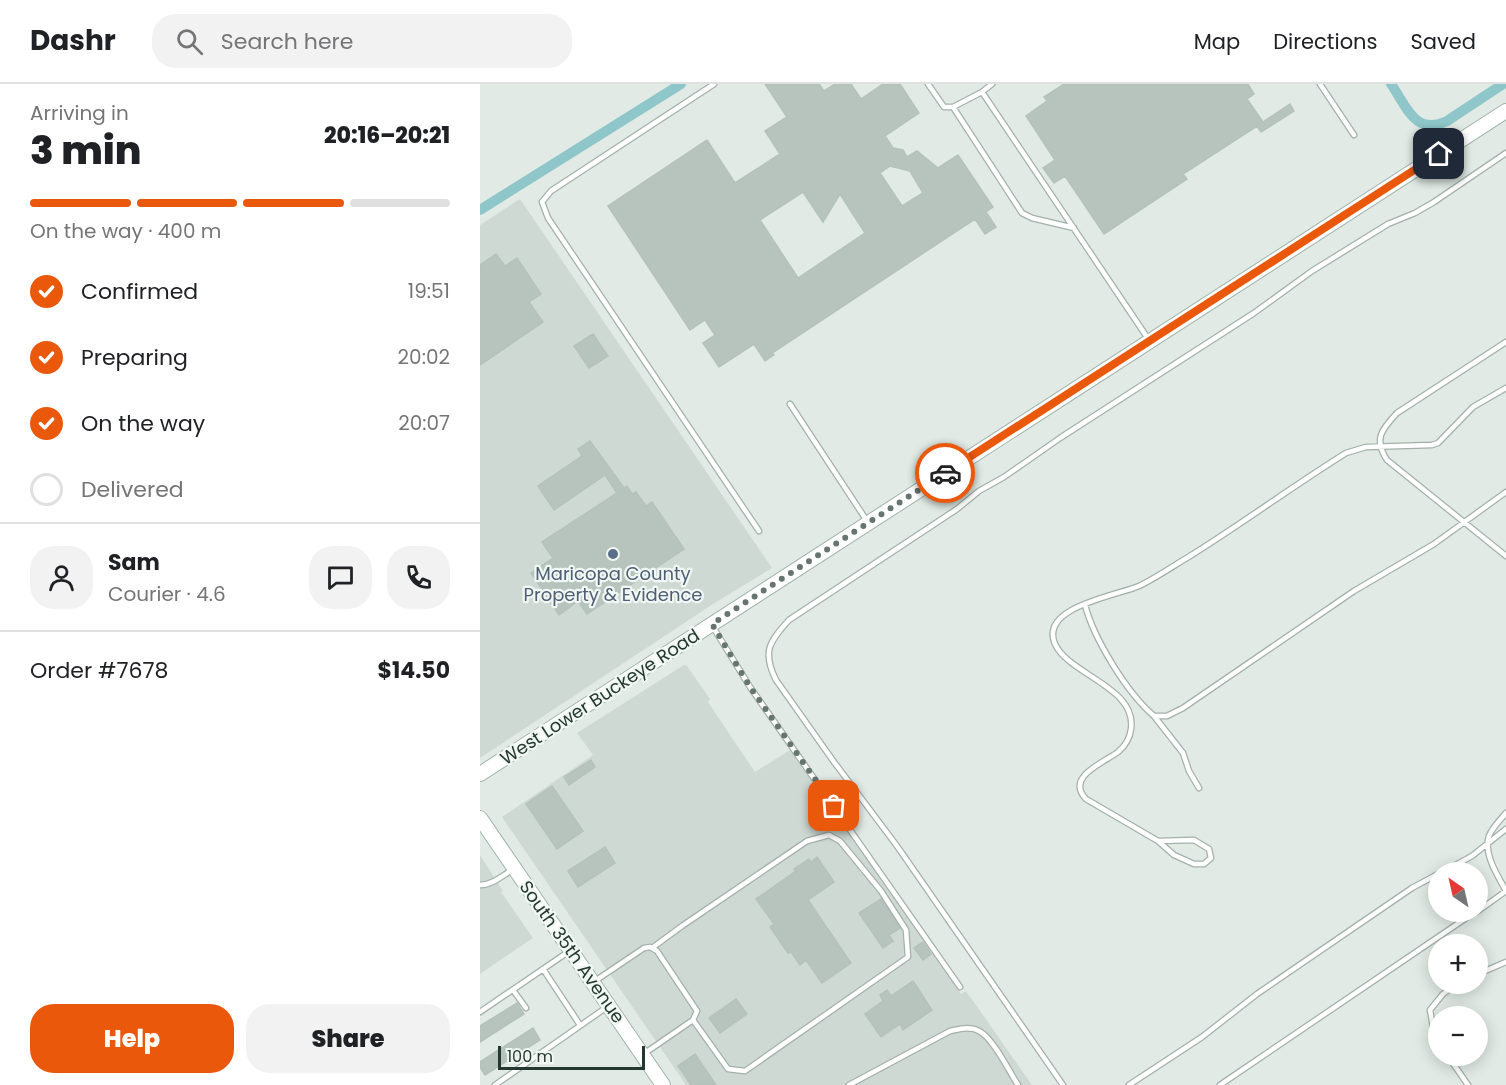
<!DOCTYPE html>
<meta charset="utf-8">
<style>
body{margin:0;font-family:Poppins,sans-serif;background:#f2f2f2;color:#202124;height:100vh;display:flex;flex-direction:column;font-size:22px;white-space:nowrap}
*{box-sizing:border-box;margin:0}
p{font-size:20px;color:#757577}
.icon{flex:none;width:33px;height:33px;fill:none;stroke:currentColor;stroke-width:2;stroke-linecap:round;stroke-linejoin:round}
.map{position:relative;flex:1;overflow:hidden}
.side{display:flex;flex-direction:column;background:#fff;width:480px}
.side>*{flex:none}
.needle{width:39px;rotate:326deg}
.tools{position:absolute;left:948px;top:778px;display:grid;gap:12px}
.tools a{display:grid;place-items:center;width:60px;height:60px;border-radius:50%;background:#fff;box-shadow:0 3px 15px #0003;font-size:30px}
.scale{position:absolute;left:18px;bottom:15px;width:147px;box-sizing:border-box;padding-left:6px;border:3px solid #233830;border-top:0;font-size:16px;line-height:21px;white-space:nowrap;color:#233830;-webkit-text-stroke:4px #f1f7f3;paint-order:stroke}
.pin{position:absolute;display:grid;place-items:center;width:51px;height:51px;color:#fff;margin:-26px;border-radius:12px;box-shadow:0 3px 9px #0006}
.courier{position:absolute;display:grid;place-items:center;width:60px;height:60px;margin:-30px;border:4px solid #ea580c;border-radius:50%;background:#fff;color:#222;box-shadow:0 2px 8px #0007}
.headline em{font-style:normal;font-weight:800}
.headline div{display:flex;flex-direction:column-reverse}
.headline{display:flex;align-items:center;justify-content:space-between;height:102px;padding:0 30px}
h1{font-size:39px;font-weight:800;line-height:45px}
.bar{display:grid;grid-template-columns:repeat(4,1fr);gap:9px 6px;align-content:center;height:72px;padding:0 30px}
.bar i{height:8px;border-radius:4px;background:#e0e0e0}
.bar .selected{background:#ea580c}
.bar p{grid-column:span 4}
.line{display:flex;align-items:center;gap:15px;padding:0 30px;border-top:2px solid #e0e0e0}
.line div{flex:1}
.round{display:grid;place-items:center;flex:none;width:63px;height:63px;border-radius:24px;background:#f2f2f2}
ol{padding:0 30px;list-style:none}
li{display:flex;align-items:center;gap:18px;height:66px}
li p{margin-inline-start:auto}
li .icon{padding:6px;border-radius:50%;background:#ea580c;color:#fff;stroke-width:4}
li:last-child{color:#757577}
li i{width:33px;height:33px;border:3px solid #e0e0e0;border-radius:50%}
.button{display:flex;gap:12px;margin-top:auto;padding:12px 30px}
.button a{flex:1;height:69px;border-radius:24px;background:#ea580c;color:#fff;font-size:24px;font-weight:800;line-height:69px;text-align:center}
.button a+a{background:#f2f2f2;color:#202124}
header{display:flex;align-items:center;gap:36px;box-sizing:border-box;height:84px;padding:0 30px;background:#fff;border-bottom:2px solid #e0e0e0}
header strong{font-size:28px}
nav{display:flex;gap:33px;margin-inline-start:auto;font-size:21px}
.search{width:420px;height:54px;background:#f2f2f2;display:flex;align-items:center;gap:15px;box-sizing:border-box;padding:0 21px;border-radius:24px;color:#757577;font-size:22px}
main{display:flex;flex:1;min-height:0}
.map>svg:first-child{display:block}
</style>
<header>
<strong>Dashr</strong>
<div class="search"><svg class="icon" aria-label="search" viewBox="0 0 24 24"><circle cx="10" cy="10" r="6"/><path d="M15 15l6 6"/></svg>Search here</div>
<nav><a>Map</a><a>Directions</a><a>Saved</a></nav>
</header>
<main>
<section class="side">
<div class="headline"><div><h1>3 min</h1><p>Arriving in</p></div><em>20:16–20:21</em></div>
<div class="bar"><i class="selected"></i><i class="selected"></i><i class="selected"></i><i></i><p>On the way · 400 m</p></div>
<ol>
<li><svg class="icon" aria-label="check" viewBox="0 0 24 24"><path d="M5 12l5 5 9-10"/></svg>Confirmed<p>19:51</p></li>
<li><svg class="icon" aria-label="check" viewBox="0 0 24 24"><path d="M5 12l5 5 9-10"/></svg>Preparing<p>20:02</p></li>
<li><svg class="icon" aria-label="check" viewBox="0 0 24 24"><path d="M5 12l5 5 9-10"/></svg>On the way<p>20:07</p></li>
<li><i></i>Delivered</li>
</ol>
<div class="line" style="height:108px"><a class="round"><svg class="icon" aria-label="person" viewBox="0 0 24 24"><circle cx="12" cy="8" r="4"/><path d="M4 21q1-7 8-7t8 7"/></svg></a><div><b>Sam</b><p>Courier · 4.6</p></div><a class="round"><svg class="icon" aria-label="chat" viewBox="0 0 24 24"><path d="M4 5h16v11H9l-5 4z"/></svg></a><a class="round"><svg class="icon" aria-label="phone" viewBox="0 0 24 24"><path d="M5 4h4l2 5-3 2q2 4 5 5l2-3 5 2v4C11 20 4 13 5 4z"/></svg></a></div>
<div class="line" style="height:78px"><div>Order #7678</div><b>$14.50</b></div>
<div class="button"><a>Help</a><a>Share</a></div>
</section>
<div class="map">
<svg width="1026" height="1001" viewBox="0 0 1026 1001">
<rect width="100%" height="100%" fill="#e1eae5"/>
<!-- built -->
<path fill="#cfd9d3" d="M40 115 292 484 233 520 0 674V141Z
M204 581 207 582 230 615 228 618 275 688 310 666 481 910 486 907 552 1001H206L22 733 113 671 97 649Z
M0 771 23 807 21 808 53 854 0 890Z"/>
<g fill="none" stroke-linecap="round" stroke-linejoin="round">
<!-- canal -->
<path stroke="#8ec6c9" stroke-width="10" d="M911 0C927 23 935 52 967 37L1023 0
M0 126 201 0"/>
</g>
<!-- building -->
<path fill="#b6c4bd" stroke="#b4c2bb" stroke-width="1.5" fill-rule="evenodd" d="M285 0H339L344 7 355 0H371L381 15 403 0H420L439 29 405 52 413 64 423 66 427 73 437 67 458 84 478 71 513 123 506 128 516 143 505 150 495 135 292 269 294 271 285 277 274 260 239 283 223 259 235 251 225 236 210 246 128 122 227 56 255 99 300 70 285 47 307 33ZM410 82 430 87 443 109 422 122 400 89ZM323 108 343 138 360 110 385 149 318 194 280 136Z
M584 0H768L774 10 767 15 783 38 810 20 814 27 781 48 777 42 703 90 707 95 624 150 585 92 574 99 563 84 575 76 546 32 567 17 564 13Z
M16 170 25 182 37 174 61 210 49 218 63 238 0 281V181Z
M113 250 128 272 109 284 94 262Z
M110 357 144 404 147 402 152 410 156 408 166 422 172 418 204 465 107 530 98 517 79 531 51 489 73 474 62 458 137 409 125 391 74 426 58 402 102 372 98 365Z
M111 676 115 683 89 701 84 693Z
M72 702 103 747 77 765 46 720Z
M125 763 135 779 98 803 88 787Z
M337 773 354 798 328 816 371 879 342 899 326 876 320 881 311 868 308 869 290 843 294 840 276 815 316 787 314 785 329 775 331 778Z
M401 815 420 844 409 851 413 857 403 864 379 829Z
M443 858 451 870 443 876 434 864Z
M433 897 452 926 423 946 420 940 401 953 385 930 403 917 400 911 407 906 411 912Z
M256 915 267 930 240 949 229 934Z
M37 919 44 930 0 958V942Z
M53 944 60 956 5 991 0 983V978Z
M215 970 236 1001H211L198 982Z"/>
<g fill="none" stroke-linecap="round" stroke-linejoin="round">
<defs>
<path id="service" d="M234 0 71 107 62 118 68 134 279 447
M448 0 464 23H473L502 8
M512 0 502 8 669 256
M840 0 874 51
M473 23 542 129 552 134 594 144
M1026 258 917 329C902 345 893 355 907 376L1026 472
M310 320 387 437
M605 521C614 555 647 609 674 632H687L703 624 874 507 954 460 1026 408
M233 543 270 603 480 903
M674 632 703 669 709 687 719 704
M1026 729C1020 736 1012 744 1009 752 1003 770 1018 792 1026 807
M678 757 714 756 729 765 731 774 724 780H714L694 771 678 757 606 715C585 693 623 679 638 668 645 662 650 654 651 645 657 603 589 591 575 560 559 523 636 512 659 502 676 494 693 482 710 472 763 439 813 402 866 369L886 363 952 361 958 359 993 323 1026 304
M961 789 992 772 1026 745
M0 801C12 801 22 792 32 786
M998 827 1026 807
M172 864 202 842 327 757 349 751 360 757 401 807 426 846 428 873 265 987 248 985 213 936
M63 885 100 941
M998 890 1026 878
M115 897 164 864 170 863 177 867 217 927 213 936 165 969
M33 906 46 924
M0 928 88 868
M958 958 953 943 950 926 963 910 977 900
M968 972 988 1001
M15 1001 127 923
M369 1001 470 947C480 945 490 942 499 947 513 954 529 987 538 1001
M583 1001 417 762 354 678 296 596C282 568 289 558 309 536L477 425 499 407 524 393 580 354 774 229 832 187 908 140 935 129 954 118 1026 69
M649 1001 722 953 777 910 932 804 958 790
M740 1001 995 828"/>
<path id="secondary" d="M0 690 1026 27
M0 734 183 1001"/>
</defs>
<!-- service casing -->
<use href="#service" stroke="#a4b1ab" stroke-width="7"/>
<!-- secondary casing -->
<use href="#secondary" stroke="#a1b4ab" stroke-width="16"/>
<!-- service -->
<use href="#service" stroke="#fff" stroke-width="4.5"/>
<!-- secondary -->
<use href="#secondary" stroke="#fff" stroke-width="14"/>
</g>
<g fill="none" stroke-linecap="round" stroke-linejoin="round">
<!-- done -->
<path stroke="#66766f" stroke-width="6" stroke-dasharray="0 10.8" d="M354 722 270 603 232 540 465 389"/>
<!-- route -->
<path stroke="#ea580c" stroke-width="8" d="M465 389 959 70"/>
</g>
<!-- markers -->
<circle fill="#5c6f8a" stroke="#f1f7f3" stroke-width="2" cx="133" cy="470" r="6"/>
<g text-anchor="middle" stroke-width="4.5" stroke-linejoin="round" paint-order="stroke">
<!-- service labels -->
<g font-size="18" fill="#4e5e75" stroke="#f1f7f3">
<text x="133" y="496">Maricopa County<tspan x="133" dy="21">Property &amp; Evidence</tspan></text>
</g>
<!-- street labels -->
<g font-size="18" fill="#233830" stroke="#f1f7f3">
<text transform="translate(120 613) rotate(-33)" y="6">West Lower Buckeye Road</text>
<text transform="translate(92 868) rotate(55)" y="6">South 35th Avenue</text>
</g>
</g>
</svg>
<div class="tools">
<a><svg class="needle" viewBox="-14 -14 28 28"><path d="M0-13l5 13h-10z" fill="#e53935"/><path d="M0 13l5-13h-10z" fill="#757577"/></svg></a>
<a>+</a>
<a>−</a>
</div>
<div class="scale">100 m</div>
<div class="pin" style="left:354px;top:722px;background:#ea580c"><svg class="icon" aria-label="bag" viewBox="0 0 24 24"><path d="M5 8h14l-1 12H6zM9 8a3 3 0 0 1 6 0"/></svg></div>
<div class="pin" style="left:959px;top:70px;background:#1f2937"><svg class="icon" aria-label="home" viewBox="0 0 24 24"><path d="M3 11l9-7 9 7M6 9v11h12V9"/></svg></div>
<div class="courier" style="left:465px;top:389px"><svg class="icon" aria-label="car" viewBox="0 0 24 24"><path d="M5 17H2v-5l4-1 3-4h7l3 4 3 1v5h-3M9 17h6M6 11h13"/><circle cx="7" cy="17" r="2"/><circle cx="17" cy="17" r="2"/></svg></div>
</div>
</main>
